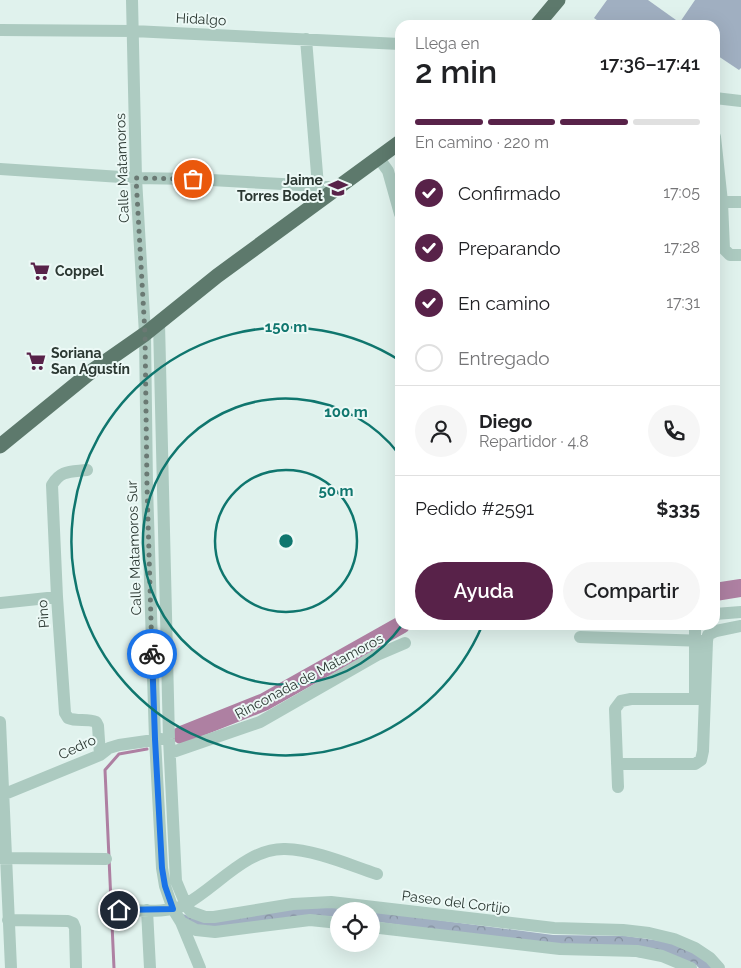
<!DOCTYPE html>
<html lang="es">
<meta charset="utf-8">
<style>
body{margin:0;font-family:Raleway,sans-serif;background:#f6f6f6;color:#202124;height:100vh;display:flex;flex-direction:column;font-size:19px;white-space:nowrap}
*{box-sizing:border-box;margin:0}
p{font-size:16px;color:#757577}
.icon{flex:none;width:28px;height:28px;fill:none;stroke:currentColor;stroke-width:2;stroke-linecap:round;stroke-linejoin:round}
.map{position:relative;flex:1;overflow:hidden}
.side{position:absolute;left:395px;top:20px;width:325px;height:610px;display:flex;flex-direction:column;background:#fff;border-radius:15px;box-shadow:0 5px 20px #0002}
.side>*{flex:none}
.tools{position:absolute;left:330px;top:902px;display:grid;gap:10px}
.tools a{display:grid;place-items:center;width:50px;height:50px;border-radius:50%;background:#fff;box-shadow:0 5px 20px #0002;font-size:25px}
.pin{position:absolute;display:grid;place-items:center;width:42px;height:42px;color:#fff;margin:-21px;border:2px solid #fff;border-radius:50%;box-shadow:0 1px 5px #0007}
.courier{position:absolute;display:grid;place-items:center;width:50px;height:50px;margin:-25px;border:4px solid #1a73e8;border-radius:50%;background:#fff;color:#222;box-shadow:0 1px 6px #0007}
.headline em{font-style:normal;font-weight:600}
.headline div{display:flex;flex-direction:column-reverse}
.headline{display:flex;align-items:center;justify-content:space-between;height:85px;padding:0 20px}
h1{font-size:32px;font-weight:600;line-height:38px}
.bar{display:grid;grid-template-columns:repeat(4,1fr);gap:8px 5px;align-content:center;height:60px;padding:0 20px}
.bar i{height:6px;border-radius:4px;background:#e0e0e0}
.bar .on{background:#582249}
.bar p{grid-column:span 4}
.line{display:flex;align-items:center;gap:12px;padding:0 20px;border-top:1px solid #e0e0e0}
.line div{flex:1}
.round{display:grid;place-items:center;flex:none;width:52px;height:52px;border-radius:26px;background:#f6f6f6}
ol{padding:0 20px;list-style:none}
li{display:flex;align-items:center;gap:15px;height:55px}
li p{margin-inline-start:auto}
li .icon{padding:5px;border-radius:50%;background:#582249;color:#fff;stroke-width:4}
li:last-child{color:#757577}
li i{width:28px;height:28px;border:2px solid #e0e0e0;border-radius:50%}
.button{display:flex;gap:10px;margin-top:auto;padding:10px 20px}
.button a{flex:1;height:58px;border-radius:30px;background:#582249;color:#fff;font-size:20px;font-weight:600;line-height:58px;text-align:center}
.button a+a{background:#f6f6f6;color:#202124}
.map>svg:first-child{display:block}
</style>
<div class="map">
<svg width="741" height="968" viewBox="0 0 741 968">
<defs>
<pattern id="park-crowns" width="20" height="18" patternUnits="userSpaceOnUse" patternTransform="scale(1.25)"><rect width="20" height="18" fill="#a0afc1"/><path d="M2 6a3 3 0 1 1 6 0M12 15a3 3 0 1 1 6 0" fill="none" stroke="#838f9d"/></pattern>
</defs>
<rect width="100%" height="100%" fill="#e0f2ed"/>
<!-- park -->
<path fill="url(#park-crowns)" d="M331 906 553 935 626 936 675 943 706 959 713 968H699L696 965 371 921V911H339V916H297L214 930 186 923 183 914 198 920 295 908Z"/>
<!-- garden -->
<path fill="#a0afc1" d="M607 0H648L676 20 673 25H604L594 18Z
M695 0H741V68L739 70 715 54V25H678Z"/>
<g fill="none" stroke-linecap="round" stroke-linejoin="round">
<!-- stream -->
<path stroke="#ae80a2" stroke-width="3" d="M177 738 181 735
M114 968 105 770 119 754 147 749"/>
<!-- river -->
<path stroke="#ae80a2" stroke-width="18" d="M715 592 741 588
M181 735 264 702 401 625"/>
<!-- minor -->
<path stroke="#accac0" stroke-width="12" d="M132 0 136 178 145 334 147 486 155 739 162 868 165 886 173 909 181 922 200 968
M0 30 133 31 400 44
M306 39 318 186
M715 98 741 101
M715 137 722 202 724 249 730 255H741
M378 157 388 171 400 214
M0 169 136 178 193 179 337 187
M722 202H741
M159 323 169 739 176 881 186 905 191 912 205 917H214L293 904 331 902 554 928 623 930 649 933 674 939 695 948 710 958 719 968
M87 470C70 472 61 470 52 485L57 597 65 713 68 718C77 722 87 718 96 722L98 726 100 755
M0 603 57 597
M715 614 741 612
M580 637 707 641
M695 698V625
M0 722 11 968
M170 753 260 722 377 655 405 643
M617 764H695L701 760 703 751 707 641 708 635 716 631 741 626
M618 787 615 709 621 701 631 699H705
M0 796 100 755 109 748 119 745 161 739
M0 858 106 859
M119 910C138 910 169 914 186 904 217 887 247 848 285 849 316 850 347 864 377 874
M147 910 150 968
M8 920 68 921 73 923 75 928 76 968
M181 922 196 930 215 932 310 920 339 923
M371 927 560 949 637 951 662 956 691 968"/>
<!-- major -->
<path stroke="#5d796c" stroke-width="15" d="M537 25 558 0
M0 446 92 371 145 334 217 276 400 142"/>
</g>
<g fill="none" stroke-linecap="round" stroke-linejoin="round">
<!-- done -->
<path stroke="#6a7973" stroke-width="5" stroke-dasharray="0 9" d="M152 654 147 486 145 334 136 178 193 179"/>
<!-- route -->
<path stroke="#1a73e8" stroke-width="6" d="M119 910 173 909 165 886 162 868 155 739 152 654"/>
</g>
<!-- distance rings -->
<g fill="none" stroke="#0f766e" stroke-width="2.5">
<circle cx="286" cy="541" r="71"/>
<path d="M402 625A143 143 0 1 1 399 454"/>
<path d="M482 626A214 214 0 1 1 399 360"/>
</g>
<!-- icons -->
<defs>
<symbol id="school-bare" viewBox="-9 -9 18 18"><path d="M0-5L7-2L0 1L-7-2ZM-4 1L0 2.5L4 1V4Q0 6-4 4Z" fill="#582249" stroke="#ecf9f6" stroke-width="2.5" paint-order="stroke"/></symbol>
<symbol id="supermarket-bare" viewBox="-9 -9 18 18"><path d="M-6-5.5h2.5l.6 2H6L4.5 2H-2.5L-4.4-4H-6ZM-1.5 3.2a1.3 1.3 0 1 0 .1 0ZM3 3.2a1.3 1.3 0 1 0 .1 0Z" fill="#582249" stroke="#ecf9f6" stroke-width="2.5" paint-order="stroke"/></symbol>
</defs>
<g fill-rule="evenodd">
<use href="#school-bare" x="324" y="174" width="28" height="28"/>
<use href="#supermarket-bare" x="26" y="257" width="28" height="28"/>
<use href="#supermarket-bare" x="22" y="347" width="28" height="28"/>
</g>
<g text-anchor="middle" stroke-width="4" stroke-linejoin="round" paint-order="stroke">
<!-- street labels -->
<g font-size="14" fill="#2b3832" stroke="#ecf9f6">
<text transform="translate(201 19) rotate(3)" y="5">Hidalgo</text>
<text transform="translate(122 168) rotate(-92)" y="5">Calle Matamoros</text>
<text transform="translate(134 548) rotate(-92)" y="5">Calle Matamoros Sur</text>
<text transform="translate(43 614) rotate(-94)" y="5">Pino</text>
<text transform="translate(309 676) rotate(-28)" y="5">Rinconada de Matamoros</text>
<text transform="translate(77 747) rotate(-25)" y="5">Cedro</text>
<text transform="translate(456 902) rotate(7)" y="5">Paseo del Cortijo</text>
</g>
<!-- poi labels -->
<g font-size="14" font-weight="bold" fill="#2b3832" stroke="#ecf9f6" text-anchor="start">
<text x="323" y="185" text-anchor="end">Jaime<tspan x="323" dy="16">Torres Bodet</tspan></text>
<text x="55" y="276">Coppel</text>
<text x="51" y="358">Soriana<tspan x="51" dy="16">San Agustín</tspan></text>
</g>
</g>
<circle cx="286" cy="541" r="8" fill="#0f766e" stroke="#ecf9f6" stroke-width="2.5"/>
<g font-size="15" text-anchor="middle" font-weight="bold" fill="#0f766e" stroke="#ecf9f6" stroke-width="4" stroke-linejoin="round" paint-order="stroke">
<text x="286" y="332">150 m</text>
<text x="346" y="417">100 m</text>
<text x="336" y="496">50 m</text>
</g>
</svg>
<div class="tools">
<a><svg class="icon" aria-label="locate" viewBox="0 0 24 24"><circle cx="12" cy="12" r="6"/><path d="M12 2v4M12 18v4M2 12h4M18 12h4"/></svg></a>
</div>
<div class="pin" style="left:193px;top:179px;background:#ea580c"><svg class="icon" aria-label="bag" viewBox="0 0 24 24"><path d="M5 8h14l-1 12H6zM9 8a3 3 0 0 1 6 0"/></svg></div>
<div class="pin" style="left:119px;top:910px;background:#1f2937"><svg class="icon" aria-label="home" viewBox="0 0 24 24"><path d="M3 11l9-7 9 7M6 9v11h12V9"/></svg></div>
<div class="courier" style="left:152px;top:654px"><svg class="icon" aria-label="bike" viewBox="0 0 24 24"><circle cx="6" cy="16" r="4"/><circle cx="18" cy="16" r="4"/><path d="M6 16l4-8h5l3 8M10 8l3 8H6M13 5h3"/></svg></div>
<section class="side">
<div class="headline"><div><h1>2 min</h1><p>Llega en</p></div><em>17:36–17:41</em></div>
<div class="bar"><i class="on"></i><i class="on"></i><i class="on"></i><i></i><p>En camino · 220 m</p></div>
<ol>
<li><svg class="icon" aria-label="check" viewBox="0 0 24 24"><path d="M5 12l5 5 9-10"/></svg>Confirmado<p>17:05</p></li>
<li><svg class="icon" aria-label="check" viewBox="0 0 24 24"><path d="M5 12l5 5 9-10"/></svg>Preparando<p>17:28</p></li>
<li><svg class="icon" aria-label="check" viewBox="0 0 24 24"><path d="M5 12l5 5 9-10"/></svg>En camino<p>17:31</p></li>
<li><i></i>Entregado</li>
</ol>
<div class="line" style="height:90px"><a class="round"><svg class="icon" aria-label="person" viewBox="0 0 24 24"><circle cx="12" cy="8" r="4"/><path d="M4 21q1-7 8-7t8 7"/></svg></a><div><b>Diego</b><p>Repartidor · 4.8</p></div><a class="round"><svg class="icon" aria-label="phone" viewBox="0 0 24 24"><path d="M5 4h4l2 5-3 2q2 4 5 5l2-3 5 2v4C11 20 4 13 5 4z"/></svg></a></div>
<div class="line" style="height:65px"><div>Pedido #2591</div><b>$335</b></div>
<div class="button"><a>Ayuda</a><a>Compartir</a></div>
</section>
</div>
